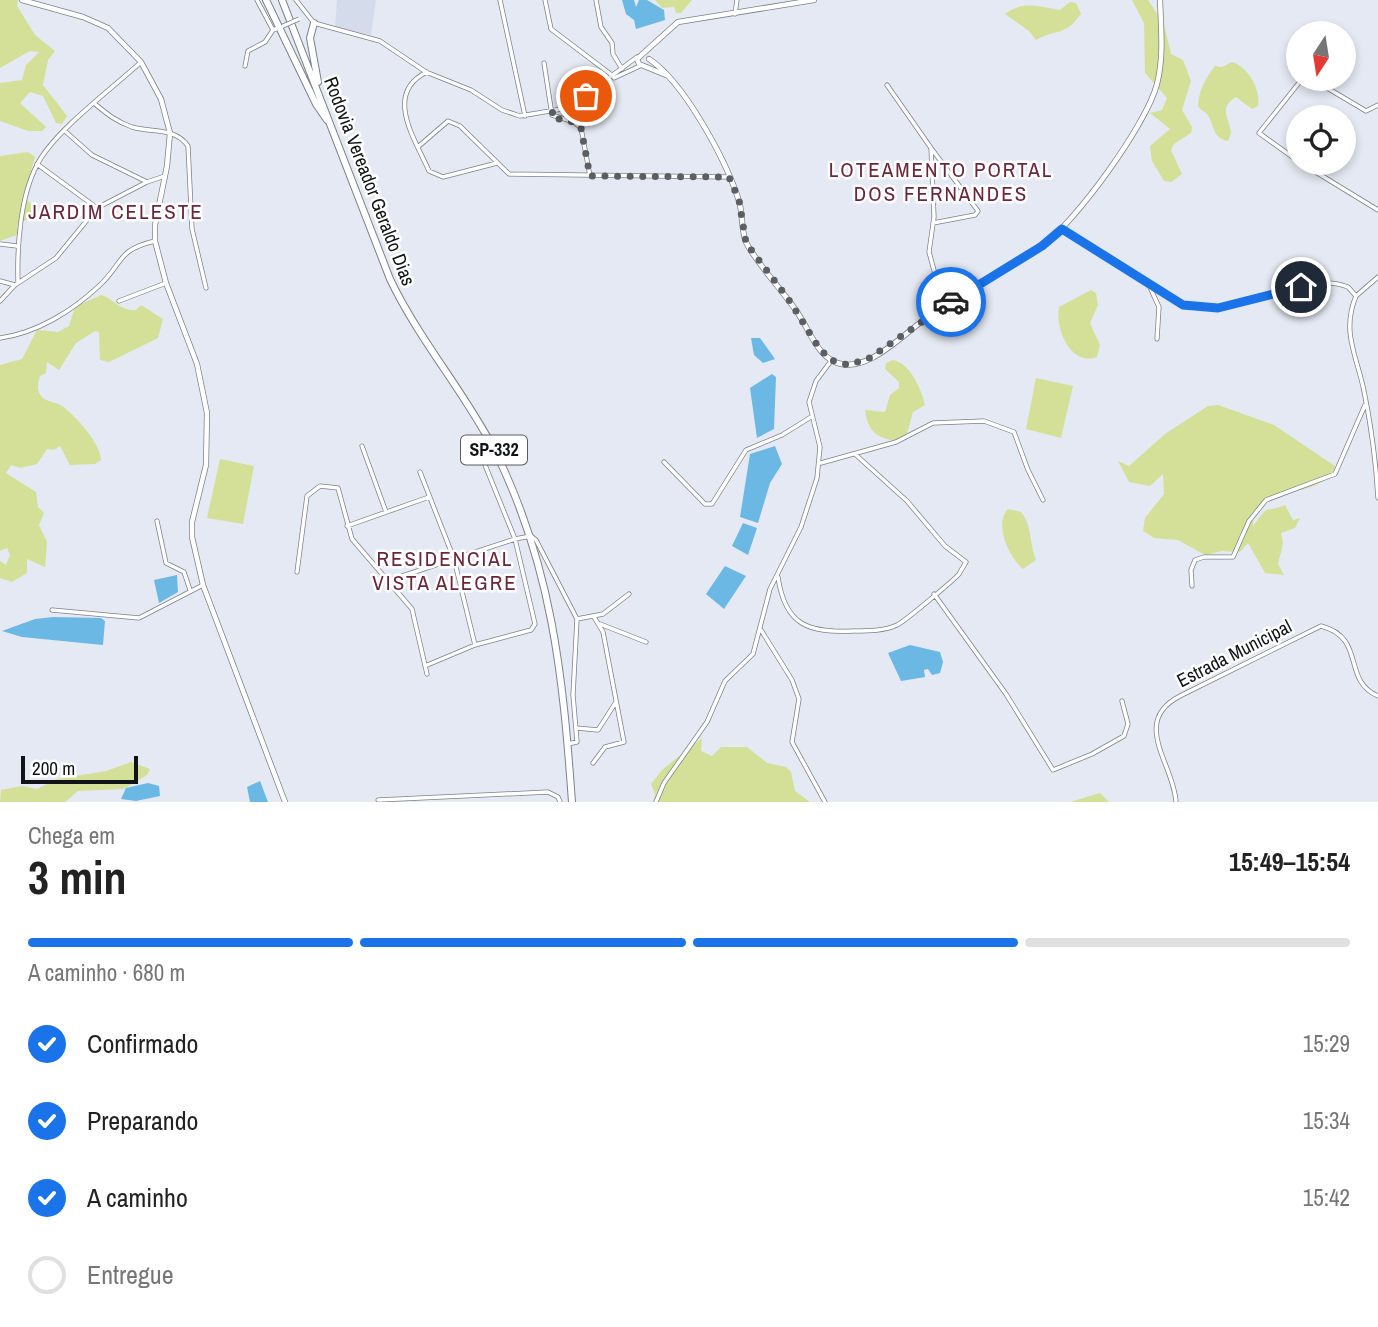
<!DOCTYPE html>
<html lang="pt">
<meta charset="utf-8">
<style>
body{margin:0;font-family:"Archivo Narrow",sans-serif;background:#f6f6f6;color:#222;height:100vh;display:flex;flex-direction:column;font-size:26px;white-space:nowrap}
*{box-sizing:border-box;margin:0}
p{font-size:23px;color:#767676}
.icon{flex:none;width:38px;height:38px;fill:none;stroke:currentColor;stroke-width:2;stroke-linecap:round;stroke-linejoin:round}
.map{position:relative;height:802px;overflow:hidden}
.sheet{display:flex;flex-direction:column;background:#fff;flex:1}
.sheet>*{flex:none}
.needle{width:46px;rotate:192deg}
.tools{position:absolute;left:1286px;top:21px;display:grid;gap:14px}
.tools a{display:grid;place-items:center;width:70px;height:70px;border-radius:50%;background:#fff;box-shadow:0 4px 10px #0003;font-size:35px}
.scale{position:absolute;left:21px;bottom:18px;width:117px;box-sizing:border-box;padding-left:7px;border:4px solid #111316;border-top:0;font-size:19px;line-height:24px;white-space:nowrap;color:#111316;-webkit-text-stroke:5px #fff;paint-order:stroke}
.pin{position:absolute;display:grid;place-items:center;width:60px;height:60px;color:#fff;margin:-30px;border:4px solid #fff;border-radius:50%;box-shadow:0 2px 7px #0007}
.courier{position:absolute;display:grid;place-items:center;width:70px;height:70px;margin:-35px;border:5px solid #1a73e8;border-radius:50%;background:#fff;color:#222;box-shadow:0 2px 9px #0007}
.head em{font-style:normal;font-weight:700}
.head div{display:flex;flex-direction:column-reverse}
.head{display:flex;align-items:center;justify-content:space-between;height:119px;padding:0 28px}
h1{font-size:46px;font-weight:700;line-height:52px}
.bar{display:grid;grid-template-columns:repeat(4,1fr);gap:10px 7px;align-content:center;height:84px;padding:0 28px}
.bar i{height:9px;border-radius:5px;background:#e0e0e0}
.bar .current{background:#1a73e8}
.bar p{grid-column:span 4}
ol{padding:0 28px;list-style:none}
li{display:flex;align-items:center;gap:21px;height:77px}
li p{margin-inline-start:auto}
li .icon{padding:7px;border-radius:50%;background:#1a73e8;color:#fff;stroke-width:4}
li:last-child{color:#767676}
li i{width:38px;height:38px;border:4px solid #e0e0e0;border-radius:50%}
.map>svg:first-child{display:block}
</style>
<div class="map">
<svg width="1378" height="802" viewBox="0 0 1378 802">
<rect width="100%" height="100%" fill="#e4e9f3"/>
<!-- built -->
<path fill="#d4dcec" d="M337 0H376L371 35 335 27Z"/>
<!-- green -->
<path fill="#d4e098" d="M0 0H18L17 6 35 35 55 51 48 60 43 85 67 116 62 124 56 123 43 96 30 92 20 103 46 127 42 131H28L0 121V83L22 80 26 65 39 52 30 51 0 68Z
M655 0H692L681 13H676L674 7 662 8Z
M1132 0H1148L1164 24 1171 54 1183 60 1191 81 1182 110 1192 127 1191 133 1174 144 1171 150 1182 174 1171 182 1164 181 1152 161 1150 146 1170 129 1150 113 1162 110 1167 98 1145 73 1144 23Z
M1070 2 1076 3 1081 14C1063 38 1060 27 1036 40L1029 31 1005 14C1024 0 1038 7 1060 10Z
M1232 62C1248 67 1261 89 1258 106L1252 109 1236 97C1218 108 1229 117 1231 133L1228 141C1211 137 1215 125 1207 114 1204 111 1200 110 1198 106 1199 90 1205 79 1215 66L1222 67Z
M28 152 35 157 24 196 36 210 34 215 17 225 19 234 0 241V156Z
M1091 290 1096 293 1098 305 1090 323 1100 345 1097 357C1070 367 1055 328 1059 307Z
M101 295C115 299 119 311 136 310L141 305 163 319 158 338 109 362 100 360 99 332 95 331 76 343 59 370 47 362 46 373 40 376C38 384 36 391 42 397 47 402 56 402 62 406 76 416 101 444 101 460L95 464 70 465 60 446 54 450 47 449 37 464 20 468 11 465 6 473 36 492 38 507 44 513 39 525 47 542 45 567 27 559V573L12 582 0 578V561L6 565 10 555 7 548 0 551V365L22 359 37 330 58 332 69 326 75 307Z
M893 360C911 364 921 389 925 405L913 412 906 437 894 441C873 436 868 429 865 410L885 412 890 395 899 388V382L885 369 886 363Z
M1036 378 1073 386 1061 438 1026 429Z
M1218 405 1274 425 1335 466C1327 501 1250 482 1253 526 1273 500 1261 515 1285 505L1293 520 1300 518 1295 528 1281 533 1283 544 1278 564 1284 575 1265 573 1248 543 1240 552 1222 551 1205 555 1178 540 1154 538 1143 531 1145 518 1164 494 1163 474 1150 486 1129 482 1118 461 1129 466 1165 434 1208 406Z
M220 459 254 466 243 524 207 518Z
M1008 509 1021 512C1033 527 1029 543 1036 560L1023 569C1010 558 993 525 1008 509Z
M702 738 701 751 712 756 721 747H747L767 763 786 767 791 772 795 791 810 802H653L655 794 651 784 662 770Z
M131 762 150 769 147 775 124 789 78 791 65 802H0L1 790 22 786 37 789 57 779 106 771Z
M1100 793 1109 802H1070Z"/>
<!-- water -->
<path fill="#6bb8e5" d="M622 0H634L636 7 639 0H647L664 10 665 20 636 29 634 20 626 14Z
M751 338H760L775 359 763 363 754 355Z
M772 374 776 377 774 429 757 438 750 388Z
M775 446 782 464 770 483 758 523 740 517 750 454Z
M743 523 757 528 748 555 732 546Z
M725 566 746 576 724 609 706 594Z
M177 575 178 592 159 603 154 580Z
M53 617 101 618 105 621 103 645 22 637 2 631 35 619Z
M910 645 940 652 943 662 940 673 932 675 928 669 924 670 925 677 901 681 888 653Z
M260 781 268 802H250L247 787Z
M148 783 159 786 160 796 136 801 121 799 126 788Z"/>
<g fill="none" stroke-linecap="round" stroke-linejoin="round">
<defs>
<path id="minor" d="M257 0 273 30
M296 0 314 23 380 41 426 72 471 90 502 110 520 116 568 108 637 57
M500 0 525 116
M545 0 551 29 613 76
M596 0 601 27 612 43 613 54 622 69
M735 14 737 0
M544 63 552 115 574 122 581 128 590 176
M245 66 248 51 265 42 273 30 281 27
M427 72C383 93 415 139 429 171L443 177 497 163
M614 78 642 65
M1312 79 1366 111 1378 105
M887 85 931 148 934 217 929 252 944 307
M95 104C107 114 117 122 132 127 152 133 175 127 188 146L192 229 206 288
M66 132 92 155 147 182 165 176
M419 146 448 121 460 126 509 174 729 177
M931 148 978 211 975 215 933 223
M1298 161 1259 133 1302 79
M1301 163 1378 210
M37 164 97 208
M1062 229 1183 305C1194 307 1204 309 1215 308 1255 304 1307 271 1348 287L1356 296C1341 332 1357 356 1364 391 1371 425 1376 463 1378 498
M0 244 17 246
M0 281 15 285
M18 282C17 247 20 197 37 165 53 132 113 88 141 62
M1149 285 1159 307 1157 339
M1356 296 1378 277
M0 301 15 285 56 258 97 208 147 182
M119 301 166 283
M0 338C37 333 72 311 99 286 124 263 116 250 155 241
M362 446 386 512
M664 462 705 504H712L746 450 782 435 811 417
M821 463 896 442 933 423 984 421 1014 432 1028 470 1043 500
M420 472 454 559 475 645
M157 521 166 563 184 572 190 590
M347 526 429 497
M297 572 307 496 320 486 338 488 352 539 412 609 427 674
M778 577C785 626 809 633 854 631 868 631 884 631 897 625 904 622 954 580 959 574L966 562 945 546 907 501 856 455
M390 580 515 539 531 536 536 540 577 619 573 695 577 742 568 744
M1192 586 1191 570 1195 560 1204 557H1233L1249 521 1266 500 1335 474 1365 405
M934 594 1006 694 1053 770 1092 754 1124 736 1128 724 1122 701
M52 610 139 618 203 585
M577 619 603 614 629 594
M600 624 646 642
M761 630 792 680 799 699 792 742 825 802
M425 666 475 645 531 630 535 624 515 539 483 460
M576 728 598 730 616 702
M593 763 605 747 624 742 603 632 594 617
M378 800 548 792 558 797 560 802
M656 802 664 783 707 722 725 681 753 654 770 589 801 527 817 478 820 447 809 402 816 381 831 361
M1176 802C1174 764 1130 722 1180 696L1321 626C1367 638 1341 680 1378 696"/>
<path id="tertiary" d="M22 0 83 17 108 28 141 62 161 99 170 133 167 166 155 225V241L166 283 197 364 207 413 206 465 192 522V537L203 585 285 802
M649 59C684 82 726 160 739 201 743 214 741 230 746 242 755 262 786 294 799 315 809 330 817 353 833 361 865 378 905 332 929 316 965 291 1005 272 1041 247 1075 223 1147 124 1157 84 1164 56 1161 29 1160 0
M666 75 639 64 637 59 678 22 814 0"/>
<path id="primary" d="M266 0 316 104 327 120
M282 0 390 279C419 340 464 391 495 451 552 566 563 676 572 802
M314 23 310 38 318 82"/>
</defs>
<!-- minor casing -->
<use href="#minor" stroke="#7c8189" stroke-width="5"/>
<!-- tertiary casing -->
<use href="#tertiary" stroke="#7c8189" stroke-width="6"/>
<!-- primary casing -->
<use href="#primary" stroke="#7c8189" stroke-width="8"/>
<!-- minor -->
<use href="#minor" stroke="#fff" stroke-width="3.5"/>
<!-- tertiary -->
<use href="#tertiary" stroke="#fff" stroke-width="4.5"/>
<!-- primary -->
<use href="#primary" stroke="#fff" stroke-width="6"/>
<defs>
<path id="minor-bridge" d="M283 26 299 19"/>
</defs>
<!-- minor-bridge casing -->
<use href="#minor-bridge" stroke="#7c8189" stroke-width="5" stroke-linecap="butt"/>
<!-- minor-bridge -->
<use href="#minor-bridge" stroke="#fff" stroke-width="3.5"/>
</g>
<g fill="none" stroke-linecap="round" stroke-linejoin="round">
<!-- done -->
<path stroke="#5b5e63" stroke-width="7" stroke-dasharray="0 12.6" d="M586 96 568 108 551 113 554 118 574 122 581 128 590 176 729 177 739 200 746 243 789 300 819 348 831 360 848 365 868 359 951 302"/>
<!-- route -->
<path stroke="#1a73e8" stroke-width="9" d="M951 302 1042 246 1062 229 1183 305 1218 308 1301 287"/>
</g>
<g text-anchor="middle" stroke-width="5" stroke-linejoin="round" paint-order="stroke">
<!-- shield labels -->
<rect fill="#fff" stroke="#585a5c" stroke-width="2" x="461" y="435.5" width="66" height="29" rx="5"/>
<g font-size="18" font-weight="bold" fill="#111316">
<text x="494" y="456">SP-332</text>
</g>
<!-- street labels -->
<g font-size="19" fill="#111316" stroke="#fff">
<text transform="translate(370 181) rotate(69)" y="7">Rodovia Vereador Geraldo Dias</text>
<text transform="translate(1234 653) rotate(-27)" y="7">Estrada Municipal</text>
</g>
<!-- neighbourhood labels -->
<g font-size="21" letter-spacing="2" fill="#6b2639" stroke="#fff">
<text x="941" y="177">LOTEAMENTO PORTAL<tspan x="941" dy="24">DOS FERNANDES</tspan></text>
<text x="116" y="219">JARDIM CELESTE</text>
<text x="445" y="566">RESIDENCIAL<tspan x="445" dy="24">VISTA ALEGRE</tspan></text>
</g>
</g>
</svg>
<div class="tools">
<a><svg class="needle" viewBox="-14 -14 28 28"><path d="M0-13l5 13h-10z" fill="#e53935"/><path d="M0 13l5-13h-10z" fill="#767676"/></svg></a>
<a><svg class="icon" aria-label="locate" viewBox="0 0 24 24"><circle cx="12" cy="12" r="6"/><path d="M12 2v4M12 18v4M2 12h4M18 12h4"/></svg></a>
</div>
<div class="scale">200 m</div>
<div class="pin" style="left:586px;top:96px;background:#ea580c"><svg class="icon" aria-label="bag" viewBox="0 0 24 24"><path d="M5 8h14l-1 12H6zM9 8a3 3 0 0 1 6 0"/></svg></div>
<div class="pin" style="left:1301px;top:287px;background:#1f2937"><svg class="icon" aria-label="home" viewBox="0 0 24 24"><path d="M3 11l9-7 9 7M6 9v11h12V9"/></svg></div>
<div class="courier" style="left:951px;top:302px"><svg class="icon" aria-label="car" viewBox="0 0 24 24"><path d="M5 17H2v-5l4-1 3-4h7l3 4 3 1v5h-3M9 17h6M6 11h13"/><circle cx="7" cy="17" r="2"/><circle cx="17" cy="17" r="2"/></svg></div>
</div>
<section class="sheet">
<div class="head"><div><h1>3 min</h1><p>Chega em</p></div><em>15:49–15:54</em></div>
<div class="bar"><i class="current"></i><i class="current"></i><i class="current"></i><i></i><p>A caminho · 680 m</p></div>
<ol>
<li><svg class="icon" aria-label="check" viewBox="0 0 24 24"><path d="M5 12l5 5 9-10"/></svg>Confirmado<p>15:29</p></li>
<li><svg class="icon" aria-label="check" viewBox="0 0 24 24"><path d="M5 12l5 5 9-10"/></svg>Preparando<p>15:34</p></li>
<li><svg class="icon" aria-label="check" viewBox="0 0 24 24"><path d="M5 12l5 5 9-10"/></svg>A caminho<p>15:42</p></li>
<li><i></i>Entregue</li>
</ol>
</section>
